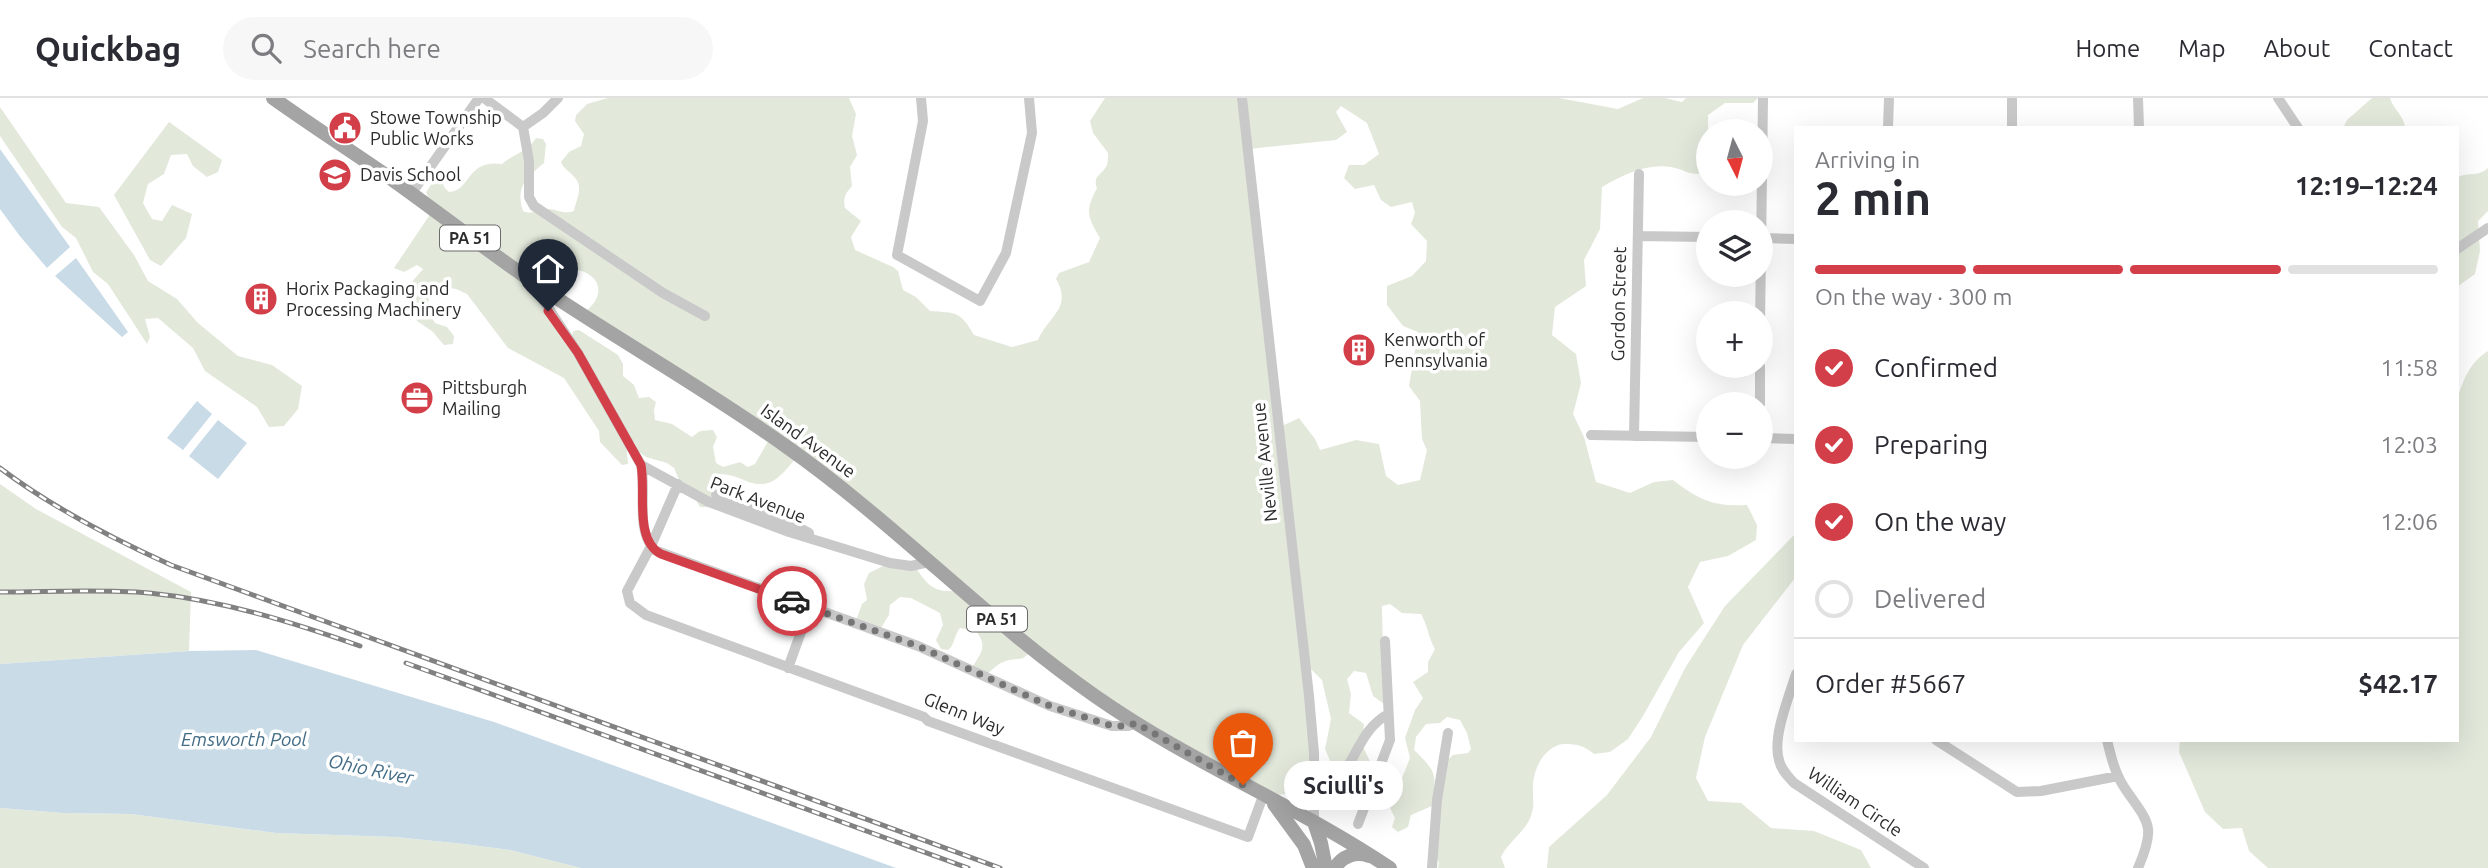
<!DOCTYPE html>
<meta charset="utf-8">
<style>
body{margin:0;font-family:Ubuntu,sans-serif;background:#f7f7f7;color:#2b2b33;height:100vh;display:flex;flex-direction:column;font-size:26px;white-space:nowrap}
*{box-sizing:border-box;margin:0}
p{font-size:23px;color:#7c7c81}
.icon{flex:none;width:38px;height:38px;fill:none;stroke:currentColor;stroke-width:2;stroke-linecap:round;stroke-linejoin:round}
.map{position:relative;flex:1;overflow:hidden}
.side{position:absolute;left:1794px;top:28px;width:665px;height:616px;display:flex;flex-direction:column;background:#fff;border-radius:0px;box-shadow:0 7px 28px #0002}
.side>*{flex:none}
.needle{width:46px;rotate:174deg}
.controls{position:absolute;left:1696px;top:21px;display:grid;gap:14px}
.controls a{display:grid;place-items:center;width:77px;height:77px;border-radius:50%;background:#fff;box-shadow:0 7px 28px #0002;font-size:35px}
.pin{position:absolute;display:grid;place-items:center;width:60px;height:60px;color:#fff;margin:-72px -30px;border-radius:50% 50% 50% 0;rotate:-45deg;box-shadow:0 0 7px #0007}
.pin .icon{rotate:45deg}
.courier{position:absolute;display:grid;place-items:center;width:70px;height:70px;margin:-35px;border:5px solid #d33f49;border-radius:50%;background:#fff;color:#222;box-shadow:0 2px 9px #0007}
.bubble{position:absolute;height:49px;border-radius:24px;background:#fff;box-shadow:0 7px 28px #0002;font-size:23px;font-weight:700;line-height:49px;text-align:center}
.overview em{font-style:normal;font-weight:700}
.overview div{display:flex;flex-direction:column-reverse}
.overview{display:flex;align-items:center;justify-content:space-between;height:119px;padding:0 21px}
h1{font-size:46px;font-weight:700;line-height:52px}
.bar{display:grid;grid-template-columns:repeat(4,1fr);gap:10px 7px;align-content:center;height:84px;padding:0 21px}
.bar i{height:9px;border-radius:5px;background:#e1e1e2}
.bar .on{background:#d33f49}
.bar p{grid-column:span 4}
.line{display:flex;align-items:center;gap:18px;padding:0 21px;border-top:2px solid #e1e1e2}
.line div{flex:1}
ol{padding:0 21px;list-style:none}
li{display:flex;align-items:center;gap:21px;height:77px}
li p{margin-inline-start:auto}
li .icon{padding:7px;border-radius:50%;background:#d33f49;color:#fff;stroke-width:4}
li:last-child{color:#7c7c81}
li i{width:38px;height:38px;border:4px solid #e1e1e2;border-radius:50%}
header{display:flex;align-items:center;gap:42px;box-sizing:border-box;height:98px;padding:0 35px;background:#fff;border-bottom:2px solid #e1e1e2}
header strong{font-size:33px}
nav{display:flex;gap:38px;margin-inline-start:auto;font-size:24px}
.search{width:490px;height:63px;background:#f7f7f7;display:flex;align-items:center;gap:18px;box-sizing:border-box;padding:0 24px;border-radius:38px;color:#7c7c81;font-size:26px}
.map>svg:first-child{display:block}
</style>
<header>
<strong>Quickbag</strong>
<div class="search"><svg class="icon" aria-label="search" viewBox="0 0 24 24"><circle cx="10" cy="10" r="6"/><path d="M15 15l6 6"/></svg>Search here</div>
<nav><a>Home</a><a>Map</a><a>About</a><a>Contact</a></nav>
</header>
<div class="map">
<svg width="2488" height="770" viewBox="0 0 2488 770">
<rect width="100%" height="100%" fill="#fff"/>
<!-- green -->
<path fill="#e2e9db" d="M608 0H849L856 16 852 38 857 57 850 69 852 88C845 96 843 100 845 110L861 123 851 139 855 152 893 169 898 173 903 192 916 199 930 213C957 215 960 213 974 237L1012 249 1038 242C1048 218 1073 210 1056 181L1059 175 1089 164 1100 140C1087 118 1085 113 1097 90 1092 77 1103 77 1107 67 1108 63 1108 59 1108 55L1093 35 1090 23 1105 0H1242L1311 656 1309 685 1292 696 1270 697 1091 590 1033 546 881 417 585 214C607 197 601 175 573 171L557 197 431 106 426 94 435 81 442 80 444 89 449 94C471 93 466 61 502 66 515 55 526 55 536 40L543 41 546 46 544 65C527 79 515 89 523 113 532 117 537 112 546 111 556 110 563 117 574 113 575 106 580 96 579 89 579 78 564 73 561 64L569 54 581 48 584 36 575 23 576 17 587 6Z
M1244 0H1559L1618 11 1643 0H1665L1682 4 1686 0H1758L1753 5H1725L1708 17V73C1689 80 1688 72 1671 69 1647 65 1622 77 1602 89L1600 131 1584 162 1586 188 1555 209 1552 237 1576 256 1581 285 1573 316 1584 339 1596 384 1630 395 1654 384 1673 382C1699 402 1714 409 1747 407L1757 427 1756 442 1728 458 1700 464 1688 489 1704 525 1679 554 1643 618 1628 641 1610 654 1594 656C1584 648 1578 646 1564 646 1546 647 1534 669 1533 686 1532 695 1535 705 1532 714 1528 733 1509 742 1501 759L1505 770H1438L1439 765 1435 753 1444 665 1453 657 1468 655 1471 651 1467 635 1460 622 1447 619 1440 625 1426 626 1416 639 1414 652C1438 675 1436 676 1432 708L1411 717 1408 729 1398 734 1392 729 1395 720 1390 710 1410 660 1405 640 1415 612 1423 600 1413 584 1428 574V564L1435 551C1428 539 1428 528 1421 516L1402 515 1390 506 1382 508 1384 606 1373 598 1366 575 1354 573 1347 581 1351 596 1349 615 1364 626 1362 647 1371 665 1355 693 1336 700 1331 694 1335 688 1331 665 1325 651 1331 621 1322 582 1308 568 1282 328 1299 320 1315 341 1320 352 1356 342 1379 346 1386 378 1398 387 1420 382 1427 352 1422 341 1420 303 1409 288 1418 234 1403 228 1387 207V188L1412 178 1426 163 1427 143 1411 126 1415 115 1412 104 1391 109 1381 102 1374 87 1355 91 1344 80 1349 67H1364L1379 56 1367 25 1341 8 1336 14 1347 34 1336 42 1249 51Z
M2372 0H2390C2393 11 2405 19 2405 30H2343L2347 22Z
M0 9 66 105 99 109 134 157 148 183 177 201 198 225 238 258 272 267 302 288 298 311 284 328 269 329 257 309 205 273 193 250 158 220 145 221 150 239 147 246 108 186 93 174 76 140 62 129 0 38Z
M169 24 222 62 218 74 207 79 193 68 187 56 171 57 164 76 148 86 143 105 152 121 162 123 172 107 192 116 186 140 161 168 150 162 114 97Z
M2488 70V113L2478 123 2480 153 2475 176 2457 189V80C2467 73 2477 80 2488 70Z
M431 115 529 187 563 235 626 343 628 366 622 367 600 344 599 333 564 280 508 250 467 196 456 191 445 189 429 199 427 212 435 225 447 229 454 238 453 246 444 247 432 233 417 223 411 206V185L423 171 417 167 404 174 394 170Z
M579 232 618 257 623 266V278L634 287 639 300 649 299 656 304 654 312 655 322 672 326 692 339 700 333 713 332 717 339 713 349 716 365 723 369 740 364 748 369 755 366 770 340 797 359C781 377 772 393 746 383 737 379 729 376 719 376L715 381V387L720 395C716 406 712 410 700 409L692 395 680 384 674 370 667 365 646 359 638 353 635 345 629 341 572 240 573 233Z
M2488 253V770H2268L2249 753 2242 730 2223 731 2205 714 2179 654 2180 642H2457V302C2463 282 2470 264 2488 253Z
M0 386 36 411 191 494 189 553 0 566Z
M1795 436V480L1743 547 1705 639 1696 680 1708 703 1741 705 1771 730 1814 733 1861 752 1871 770H1547L1549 749 1607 697 1651 639 1685 570 1725 508Z
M887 466 916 470C930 491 935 494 960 493L1030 551C1025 565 1017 559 1006 563 998 565 992 572 986 577L972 570C981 554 988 549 976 533L960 530C954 537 955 547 948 552L941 551 936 542 943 527 940 515 911 500 900 499 890 507 889 517 881 530 855 525 862 506 867 502 864 486 869 475Z
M0 710 63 715 131 716 276 735 395 739 464 746 510 752 581 770H0Z"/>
<!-- water -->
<path fill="#c9dbe7" d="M0 51 70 149 47 170 19 137 0 111Z
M76 160 128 234 122 239 55 178Z
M197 303 212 316 183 352 167 340Z
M218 322 247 345 218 381 189 358Z
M256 552 494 624 896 770H581L510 752 464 746 395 739 276 735 131 716 63 715 0 710V566L189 553Z"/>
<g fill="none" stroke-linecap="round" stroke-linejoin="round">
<!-- minor -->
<path stroke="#c9c9c9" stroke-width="10" d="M484 0 523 29
M921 0 923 23 897 157 980 203 1006 155 1032 35 1029 0
M1242 0 1309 598 1314 655V724
M2138 0 2139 30
M2278 0 2298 30
M523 29 529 63V99L534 108 663 195 705 218
M523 29 543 15 558 0
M1888 30 1889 0
M2012 30V0
M411 96 479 0
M1638 138 1708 139
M1760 140 1796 141
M2457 151 2488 130
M532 185 578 255 641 367C647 394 635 429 654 452L918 548 1050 608 1112 628H1128L1136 625
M1760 229 1763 0
M1760 306V268
M1591 337 1708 339
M1634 338 1639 76
M1760 340 1796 341
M641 367 709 404 789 434 890 465 911 468 929 464
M678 386 651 448 627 493 630 505 646 517 924 619 928 623 1248 739 1263 698
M716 397 792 426 809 435
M788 570 810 509
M1796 576C1789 599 1772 639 1779 662 1781 672 1788 678 1794 685L1924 770
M1936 642 2017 694 2041 693 2118 678
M2107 642C2111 659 2115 675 2124 689 2148 725 2157 726 2138 770
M1314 692C1320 689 1329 686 1335 682 1357 666 1357 634 1388 616
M1358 726 1390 642 1385 543
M1432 770 1437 702 1448 635"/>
<!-- major -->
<path stroke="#a4a4a4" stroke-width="14" d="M273 0C308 25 345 49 380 73 440 115 497 161 558 201 634 251 713 296 787 349 895 425 987 523 1095 598 1189 664 1296 707 1390 770
M1274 706 1304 747 1313 770
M1314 724 1321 745 1326 770
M1335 770C1342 758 1356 753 1369 758"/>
<defs>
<path id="rail" d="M0 370C53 410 111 440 171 467L1000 770
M0 494C49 494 100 491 149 495 221 502 292 524 360 548
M406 565 968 770"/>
</defs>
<!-- rail casing -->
<use href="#rail" stroke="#818181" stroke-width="5"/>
<!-- rail -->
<use href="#rail" stroke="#fff" stroke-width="2.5" stroke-dasharray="8" stroke-linecap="butt"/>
</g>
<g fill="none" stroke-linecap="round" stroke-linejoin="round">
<!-- done -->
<path stroke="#767676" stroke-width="7" stroke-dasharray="0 12.6" d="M792 503 918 548 1050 608 1112 628H1128L1136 625 1243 687"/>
<!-- route -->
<path stroke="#d33f49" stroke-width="9" d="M548 213 578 255 641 367C646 392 634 442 661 456L792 503"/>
</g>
<!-- icons -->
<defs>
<symbol id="civic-disc" viewBox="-11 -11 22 22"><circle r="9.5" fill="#d33f49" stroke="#fff"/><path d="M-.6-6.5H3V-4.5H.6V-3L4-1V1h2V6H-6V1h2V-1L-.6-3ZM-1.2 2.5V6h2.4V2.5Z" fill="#fff"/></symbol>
<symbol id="school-disc" viewBox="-11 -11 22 22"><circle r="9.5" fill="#d33f49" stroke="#fff"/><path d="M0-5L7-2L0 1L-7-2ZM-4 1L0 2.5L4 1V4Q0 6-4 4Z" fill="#fff"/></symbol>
<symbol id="building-disc" viewBox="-11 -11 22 22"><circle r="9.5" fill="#d33f49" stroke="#fff"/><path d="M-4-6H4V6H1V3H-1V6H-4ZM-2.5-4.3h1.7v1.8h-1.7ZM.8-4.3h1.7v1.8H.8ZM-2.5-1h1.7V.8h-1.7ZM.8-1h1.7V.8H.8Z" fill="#fff"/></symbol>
<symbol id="office-disc" viewBox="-11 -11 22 22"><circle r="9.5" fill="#d33f49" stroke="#fff"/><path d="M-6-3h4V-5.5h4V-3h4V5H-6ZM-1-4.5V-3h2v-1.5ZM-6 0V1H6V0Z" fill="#fff"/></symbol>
</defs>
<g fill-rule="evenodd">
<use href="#civic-disc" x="326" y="11" width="38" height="38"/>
<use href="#school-disc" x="316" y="58" width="38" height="38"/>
<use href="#building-disc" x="242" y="182" width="38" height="38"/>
<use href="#building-disc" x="1340" y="233" width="38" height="38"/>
<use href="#office-disc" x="398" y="281" width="38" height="38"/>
</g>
<g text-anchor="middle" stroke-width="7" stroke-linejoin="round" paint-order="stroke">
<!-- shield labels -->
<g fill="#fff" stroke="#6b6b6b" stroke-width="2">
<rect x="440" y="127.5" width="60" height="25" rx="5"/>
<rect x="967" y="508.5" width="60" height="25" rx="5"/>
</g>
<g font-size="16" font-weight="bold" fill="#2c2c2c">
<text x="470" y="146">PA 51</text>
<text x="997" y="527">PA 51</text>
</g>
<!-- poi labels -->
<g font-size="18" fill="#2c2c2c" stroke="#fff" text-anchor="start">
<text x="370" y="26">Stowe Township<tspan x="370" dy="21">Public Works</tspan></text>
<text x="360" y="83">Davis School</text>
<text x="286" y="197">Horix Packaging and<tspan x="286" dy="21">Processing Machinery</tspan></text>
<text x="1384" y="248">Kenworth of<tspan x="1384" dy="21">Pennsylvania</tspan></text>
<text x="442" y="296">Pittsburgh<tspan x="442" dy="21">Mailing</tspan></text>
</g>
<!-- street labels -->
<g font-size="18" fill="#2c2c2c" stroke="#fff">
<text transform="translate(1619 206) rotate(-89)" y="6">Gordon Street</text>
<text transform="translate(808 343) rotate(36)" y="6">Island Avenue</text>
<text transform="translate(1265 364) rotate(-96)" y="6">Neville Avenue</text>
<text transform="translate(758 402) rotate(21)" y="6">Park Avenue</text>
<text transform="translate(964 616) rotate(22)" y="6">Glenn Way</text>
<text transform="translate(1855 704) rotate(34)" y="6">William Circle</text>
</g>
<!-- water labels -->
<g font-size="19" font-style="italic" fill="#436c86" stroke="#fff">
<text x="244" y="648">Emsworth Pool</text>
<text transform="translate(371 671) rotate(12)" y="7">Ohio River</text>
</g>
</g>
</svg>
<div class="controls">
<a><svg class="needle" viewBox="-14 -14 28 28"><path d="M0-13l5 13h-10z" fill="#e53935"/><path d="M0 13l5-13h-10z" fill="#7c7c81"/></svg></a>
<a><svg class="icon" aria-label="layers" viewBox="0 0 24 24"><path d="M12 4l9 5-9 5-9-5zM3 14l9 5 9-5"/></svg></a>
<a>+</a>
<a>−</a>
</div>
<div class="pin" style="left:1243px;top:687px;background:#ea580c"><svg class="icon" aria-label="bag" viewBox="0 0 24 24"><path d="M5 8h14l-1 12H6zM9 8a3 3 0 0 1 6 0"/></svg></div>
<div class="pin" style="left:548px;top:213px;background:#1f2937"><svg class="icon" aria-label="home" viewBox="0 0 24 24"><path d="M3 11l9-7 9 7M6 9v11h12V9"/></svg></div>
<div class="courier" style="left:792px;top:503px"><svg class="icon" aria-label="car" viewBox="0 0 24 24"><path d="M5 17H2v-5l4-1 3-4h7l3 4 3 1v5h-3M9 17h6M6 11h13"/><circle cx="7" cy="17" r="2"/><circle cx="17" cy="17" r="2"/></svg></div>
<div class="bubble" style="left:1284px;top:663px;width:119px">Sciulli's</div>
<section class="side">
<div class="overview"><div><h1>2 min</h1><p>Arriving in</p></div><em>12:19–12:24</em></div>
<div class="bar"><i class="on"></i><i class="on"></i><i class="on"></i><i></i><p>On the way · 300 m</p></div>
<ol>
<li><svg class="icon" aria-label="check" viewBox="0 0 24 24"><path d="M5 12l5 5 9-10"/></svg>Confirmed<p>11:58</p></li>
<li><svg class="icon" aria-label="check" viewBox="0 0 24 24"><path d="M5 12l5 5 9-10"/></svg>Preparing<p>12:03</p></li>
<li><svg class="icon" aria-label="check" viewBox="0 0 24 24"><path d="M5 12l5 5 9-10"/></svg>On the way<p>12:06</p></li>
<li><i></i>Delivered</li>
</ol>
<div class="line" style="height:91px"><div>Order #5667</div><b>$42.17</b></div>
</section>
</div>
